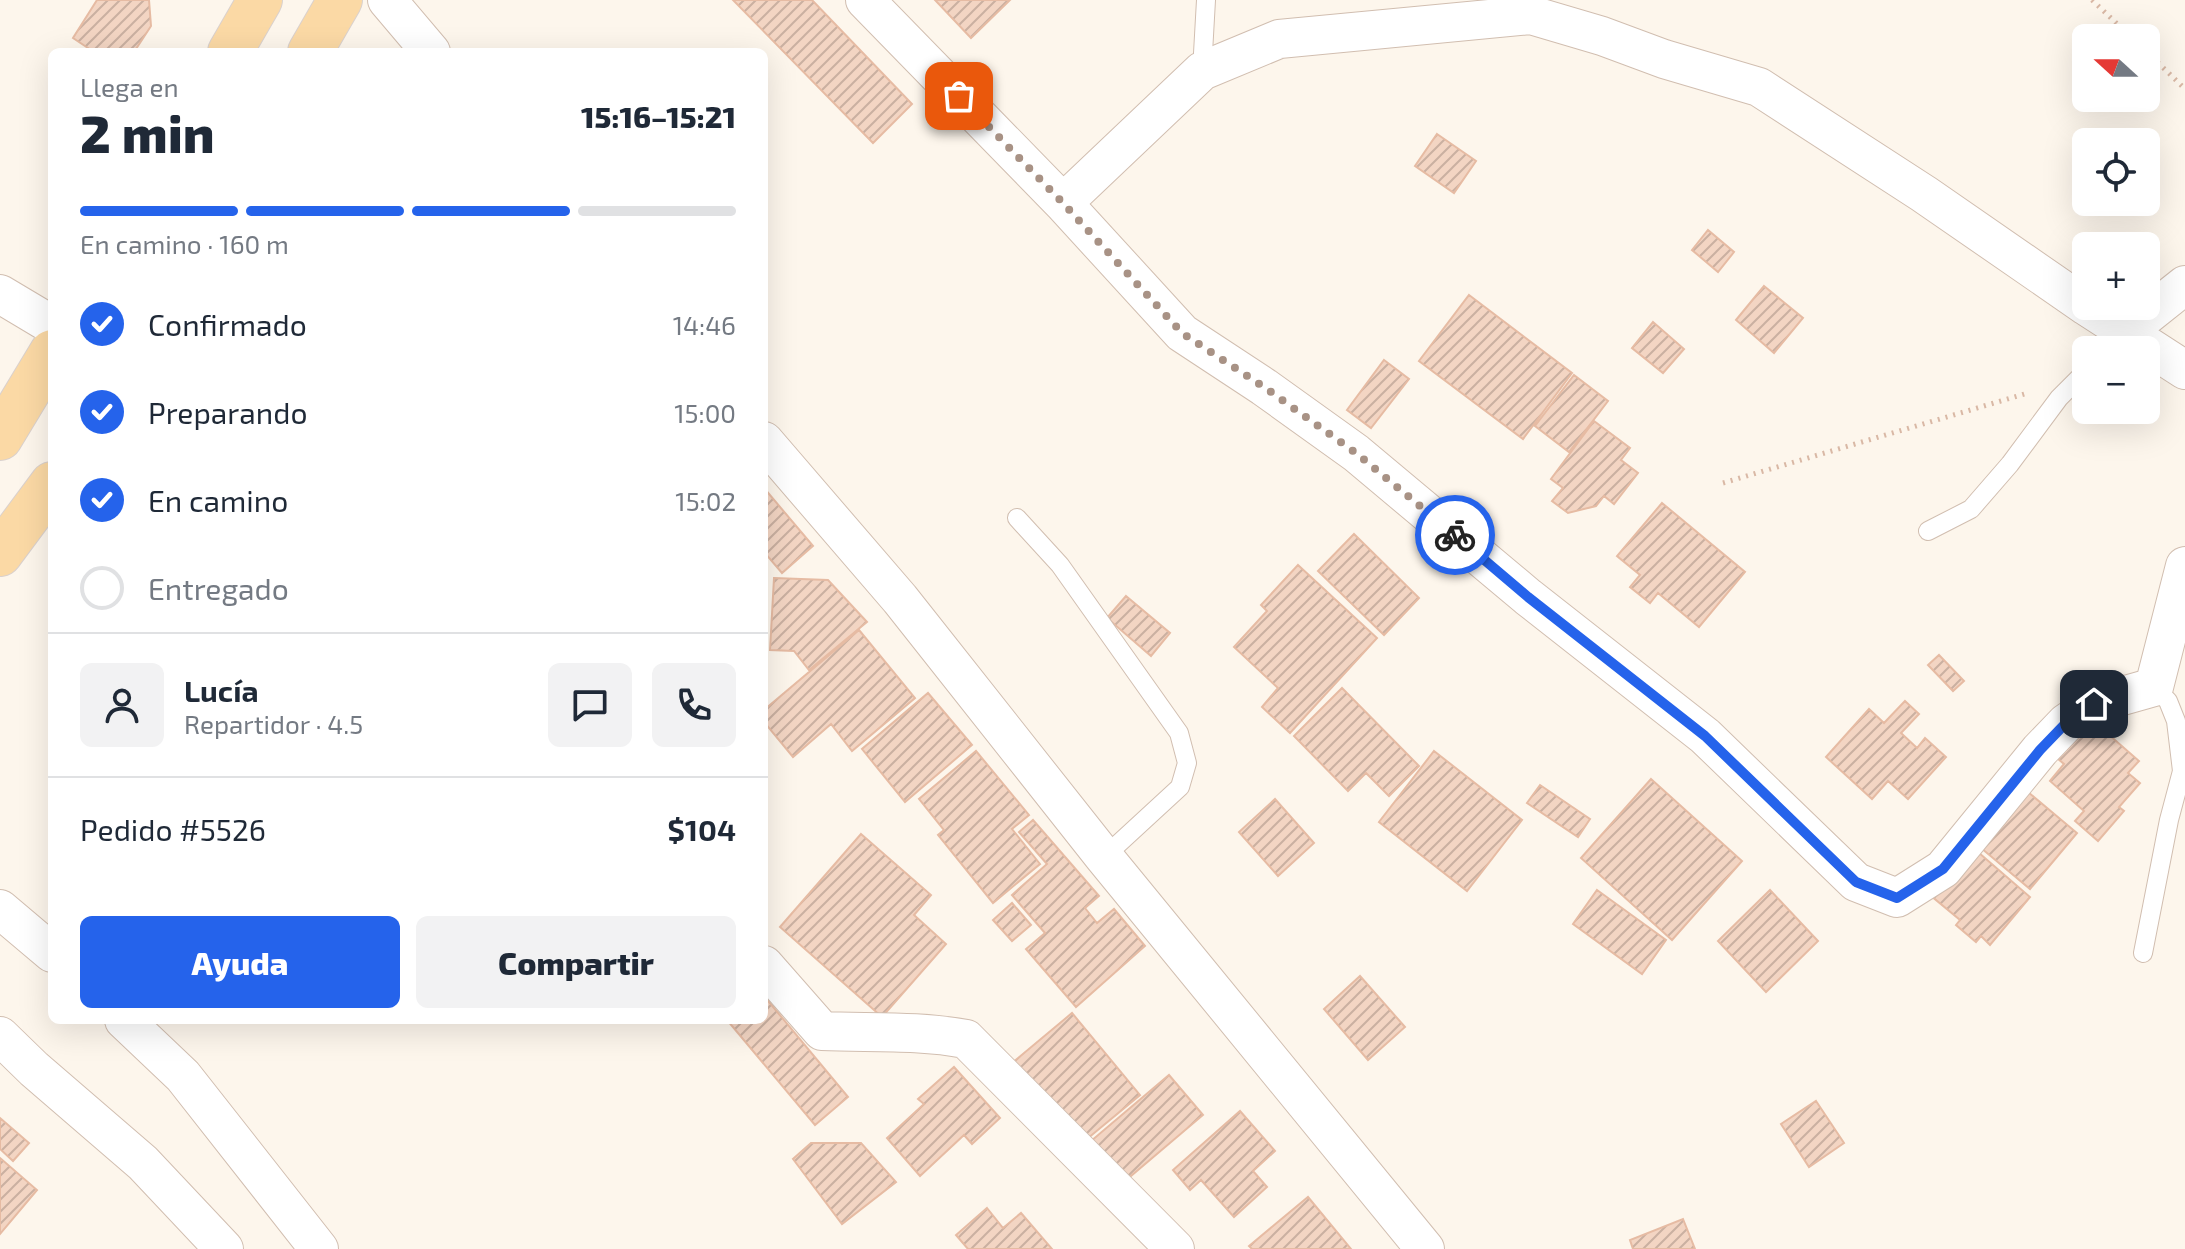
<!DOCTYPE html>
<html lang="es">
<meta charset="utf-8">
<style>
body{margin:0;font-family:"Exo 2",sans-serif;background:#f2f2f3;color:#1f2937;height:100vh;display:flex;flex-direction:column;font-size:30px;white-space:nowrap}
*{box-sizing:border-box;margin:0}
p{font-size:26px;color:#747a83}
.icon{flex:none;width:44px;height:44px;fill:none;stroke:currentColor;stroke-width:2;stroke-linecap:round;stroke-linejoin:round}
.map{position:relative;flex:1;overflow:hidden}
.details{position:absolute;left:48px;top:48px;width:720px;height:976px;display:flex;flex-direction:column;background:#fff;border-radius:12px;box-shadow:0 8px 32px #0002}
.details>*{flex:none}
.needle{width:52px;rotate:291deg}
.tools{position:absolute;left:2072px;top:24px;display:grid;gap:16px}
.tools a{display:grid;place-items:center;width:88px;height:88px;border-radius:12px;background:#fff;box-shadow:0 8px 32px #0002;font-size:40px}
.pin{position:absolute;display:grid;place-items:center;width:68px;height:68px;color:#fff;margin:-34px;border-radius:16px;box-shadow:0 4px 12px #0006}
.courier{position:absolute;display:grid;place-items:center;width:80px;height:80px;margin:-40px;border:6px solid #2563eb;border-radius:50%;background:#fff;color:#222;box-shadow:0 2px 10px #0007}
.summary em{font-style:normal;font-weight:800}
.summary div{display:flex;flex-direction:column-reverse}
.summary{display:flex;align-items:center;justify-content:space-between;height:136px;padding:0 32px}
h1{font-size:52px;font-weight:800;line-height:60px}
.bar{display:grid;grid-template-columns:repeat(4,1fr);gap:12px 8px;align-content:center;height:96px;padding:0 32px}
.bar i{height:10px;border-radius:6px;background:#e0e1e3}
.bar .active{background:#2563eb}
.bar p{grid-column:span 4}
.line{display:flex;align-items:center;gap:20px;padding:0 32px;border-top:2px solid #e0e1e3}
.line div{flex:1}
.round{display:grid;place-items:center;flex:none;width:84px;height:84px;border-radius:12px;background:#f2f2f3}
ol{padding:0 32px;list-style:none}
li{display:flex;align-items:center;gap:24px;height:88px}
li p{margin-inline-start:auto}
li .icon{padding:8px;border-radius:50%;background:#2563eb;color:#fff;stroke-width:4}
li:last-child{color:#747a83}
li i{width:44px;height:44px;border:4px solid #e0e1e3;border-radius:50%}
.action{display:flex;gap:16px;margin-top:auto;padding:16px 32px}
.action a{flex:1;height:92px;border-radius:12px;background:#2563eb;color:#fff;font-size:32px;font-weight:800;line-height:92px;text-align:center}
.action a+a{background:#f2f2f3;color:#1f2937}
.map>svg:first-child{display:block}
</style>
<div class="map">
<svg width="2185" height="1249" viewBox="0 0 2185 1249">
<defs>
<pattern id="building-hatch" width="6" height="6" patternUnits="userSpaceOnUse" patternTransform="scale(2)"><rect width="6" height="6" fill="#f3d5c3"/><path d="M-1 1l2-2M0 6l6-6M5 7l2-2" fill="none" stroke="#cab0a1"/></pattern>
</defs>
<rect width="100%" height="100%" fill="#fdf6ec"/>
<!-- building -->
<path fill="url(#building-hatch)" stroke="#e6bba3" stroke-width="2" d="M97 0H149L151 26 134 52H94L73 38Z
M733 0H812L912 104 873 143Z
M935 0H1010L971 38Z
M1437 134 1476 161 1454 193 1415 166Z
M1708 230 1734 252 1718 272 1692 250Z
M1764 286 1803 318 1774 353 1736 320Z
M1469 295 1572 373 1523 439 1419 361Z
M1653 322 1684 349 1663 373 1632 348Z
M1384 360 1409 379 1371 428 1347 410Z
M1574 375 1608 401 1569 452 1535 426Z
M1594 421 1630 448 1621 460 1638 473 1614 504 1604 496 1596 506 1568 513 1552 501 1563 488 1551 479Z
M764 488 813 546 782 573 764 552Z
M1662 503 1745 572 1699 627 1658 593 1650 603 1630 587 1640 575 1617 556Z
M1354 534 1419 598 1384 635 1318 571Z
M1298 565 1377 638 1290 733 1262 707 1278 688 1234 647 1267 611 1261 605Z
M774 578 828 580 867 622 809 670 794 651 770 650Z
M1126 596 1170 633 1151 656 1107 618Z
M859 630 915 698 852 751 831 724 793 757 764 722V710Z
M1939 655 1964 681 1953 691 1928 665Z
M1342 688 1419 766 1389 796 1366 773 1348 791 1294 736Z
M928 693 972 745 905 802 862 749Z
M1905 701 1919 714 1901 733 1917 748 1925 738 1946 757 1908 799 1888 781 1872 799 1826 757 1869 709 1884 723Z
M2092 720 2139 761 2128 773 2140 783 2119 807 2124 811 2098 841 2075 821 2084 811 2050 781 2064 764 2058 759Z
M976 751 1029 815 1012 829 1040 864 993 903 938 835 944 830 919 799Z
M1434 751 1522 820 1467 891 1379 822Z
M1651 779 1742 861 1672 940 1581 858Z
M1540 785 1590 819 1578 837 1527 803Z
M2022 787 2077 833 2030 889 1975 843Z
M1275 799 1314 843 1278 876 1239 832Z
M1033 820 1099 896 1085 908 1097 923 1114 909 1145 946 1076 1007 1026 949 1045 933 1012 895 1047 864 1019 832Z
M861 834 931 895 914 915 946 944 882 1017 780 927Z
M1971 846 2030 897 1990 945 1981 936 1976 942 1956 925 1960 920 1930 895Z
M1597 890 1666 940 1642 974 1573 924Z
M1770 890 1818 941 1766 992 1718 941Z
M1012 903 1031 925 1012 941 993 920Z
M1360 976 1405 1027 1368 1060 1324 1009Z
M764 996 848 1097 815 1125 727 1020H764Z
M1072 1013 1140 1095 1087 1139 1011 1064Z
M954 1067 1000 1118 972 1144 964 1135 920 1176 887 1138 924 1104 918 1099Z
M1169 1075 1203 1115 1125 1181 1091 1141Z
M1816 1101 1844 1143 1809 1167 1781 1124Z
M1240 1111 1275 1151 1253 1171 1267 1187 1234 1217 1201 1180 1190 1190 1173 1170Z
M0 1118 29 1143 13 1161 0 1149Z
M811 1143H861L896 1182 842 1224 793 1159Z
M0 1158 37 1190 0 1234Z
M1308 1197 1351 1249H1252L1249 1246Z
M987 1208 1003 1228 1021 1213 1052 1249H968L956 1235Z
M1683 1219 1695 1249H1633L1630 1240Z"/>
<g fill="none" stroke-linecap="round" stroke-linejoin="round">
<defs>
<path id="service" d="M1202 71 1206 0
M2107 350 2126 332
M1017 518 1060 565 1179 733 1187 763 1180 787 1104 857
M1928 531 1971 509 2010 464 2059 398 2086 371
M2143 953 2169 820 2182 771 2176 721 2168 701 2154 687"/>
<path id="minor" d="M387 0 431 52
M865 0 1063 203 1182 333 1264 387 1356 453 1528 597 1705 736 1856 882 1897 898 1943 869 2040 750 2066 723 2094 704 2154 687 2185 566
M1063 203 1202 71 1279 39 1531 15 1602 36 1664 59 1759 87 1924 194 2086 306 2185 370
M0 294 52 325
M2126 332 2185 285
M764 441 900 599 1104 857 1425 1249
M0 909 52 953
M764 965 822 1031C870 1033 919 1030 966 1039L1175 1249
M124 1020 183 1076 319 1249
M0 1036 34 1069 143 1163 224 1249"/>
<path id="primary" d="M230 52 260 0
M310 52 340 0
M0 438 52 352
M0 554 52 484"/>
</defs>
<!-- service casing -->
<use href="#service" stroke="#d1beb0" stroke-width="20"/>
<!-- minor casing -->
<use href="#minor" stroke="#d1beb0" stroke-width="40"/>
<!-- primary casing -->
<use href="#primary" stroke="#dad1cd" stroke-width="46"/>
<!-- path -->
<path stroke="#d9b8a5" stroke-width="5" stroke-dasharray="2 6" stroke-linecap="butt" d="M2092 0 2132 38
M2146 51 2185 89
M1723 483 2028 393"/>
<!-- service -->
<use href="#service" stroke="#fff" stroke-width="18"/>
<!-- minor -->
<use href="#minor" stroke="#fff" stroke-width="38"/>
<!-- primary -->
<use href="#primary" stroke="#fbd9a5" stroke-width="44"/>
</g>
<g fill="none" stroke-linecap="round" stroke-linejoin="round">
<!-- done -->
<path stroke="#a89285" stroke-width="8" stroke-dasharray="0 14.4" d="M959 96 1063 203 1182 333 1264 387 1356 453 1455 535"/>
<!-- route -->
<path stroke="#2563eb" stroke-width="10" d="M1455 535 1528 597 1705 736 1856 882 1897 898 1943 869 2040 750 2066 723 2094 704"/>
</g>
</svg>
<div class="tools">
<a><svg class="needle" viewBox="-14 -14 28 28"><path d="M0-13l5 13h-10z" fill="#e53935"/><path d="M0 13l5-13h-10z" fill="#747a83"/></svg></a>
<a><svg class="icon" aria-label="locate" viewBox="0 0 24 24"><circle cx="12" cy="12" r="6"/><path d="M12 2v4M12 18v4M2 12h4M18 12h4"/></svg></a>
<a>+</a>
<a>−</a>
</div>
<div class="pin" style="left:959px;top:96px;background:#ea580c"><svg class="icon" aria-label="bag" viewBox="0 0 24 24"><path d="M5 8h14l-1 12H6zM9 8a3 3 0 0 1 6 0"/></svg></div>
<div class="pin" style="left:2094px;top:704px;background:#1f2937"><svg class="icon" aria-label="home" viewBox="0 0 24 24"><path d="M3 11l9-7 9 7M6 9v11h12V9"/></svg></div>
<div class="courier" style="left:1455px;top:535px"><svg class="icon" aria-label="bike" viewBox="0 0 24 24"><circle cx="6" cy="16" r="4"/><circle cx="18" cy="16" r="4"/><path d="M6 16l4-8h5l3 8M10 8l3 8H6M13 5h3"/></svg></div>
<section class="details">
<div class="summary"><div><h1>2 min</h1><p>Llega en</p></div><em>15:16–15:21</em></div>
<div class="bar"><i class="active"></i><i class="active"></i><i class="active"></i><i></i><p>En camino · 160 m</p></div>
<ol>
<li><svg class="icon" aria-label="check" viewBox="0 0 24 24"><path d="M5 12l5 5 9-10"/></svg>Confirmado<p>14:46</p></li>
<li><svg class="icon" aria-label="check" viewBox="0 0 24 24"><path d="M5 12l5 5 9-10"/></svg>Preparando<p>15:00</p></li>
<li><svg class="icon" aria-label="check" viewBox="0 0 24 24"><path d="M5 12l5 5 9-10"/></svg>En camino<p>15:02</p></li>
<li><i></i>Entregado</li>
</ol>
<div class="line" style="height:144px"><a class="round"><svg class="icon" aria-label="person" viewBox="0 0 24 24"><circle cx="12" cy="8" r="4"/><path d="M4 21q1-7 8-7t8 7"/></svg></a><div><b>Lucía</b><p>Repartidor · 4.5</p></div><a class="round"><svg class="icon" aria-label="chat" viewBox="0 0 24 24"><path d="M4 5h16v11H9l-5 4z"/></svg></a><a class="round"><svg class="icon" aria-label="phone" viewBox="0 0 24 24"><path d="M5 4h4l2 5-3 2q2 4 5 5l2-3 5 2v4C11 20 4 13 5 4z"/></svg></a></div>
<div class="line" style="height:104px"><div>Pedido #5526</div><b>$104</b></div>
<div class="action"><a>Ayuda</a><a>Compartir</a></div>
</section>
</div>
